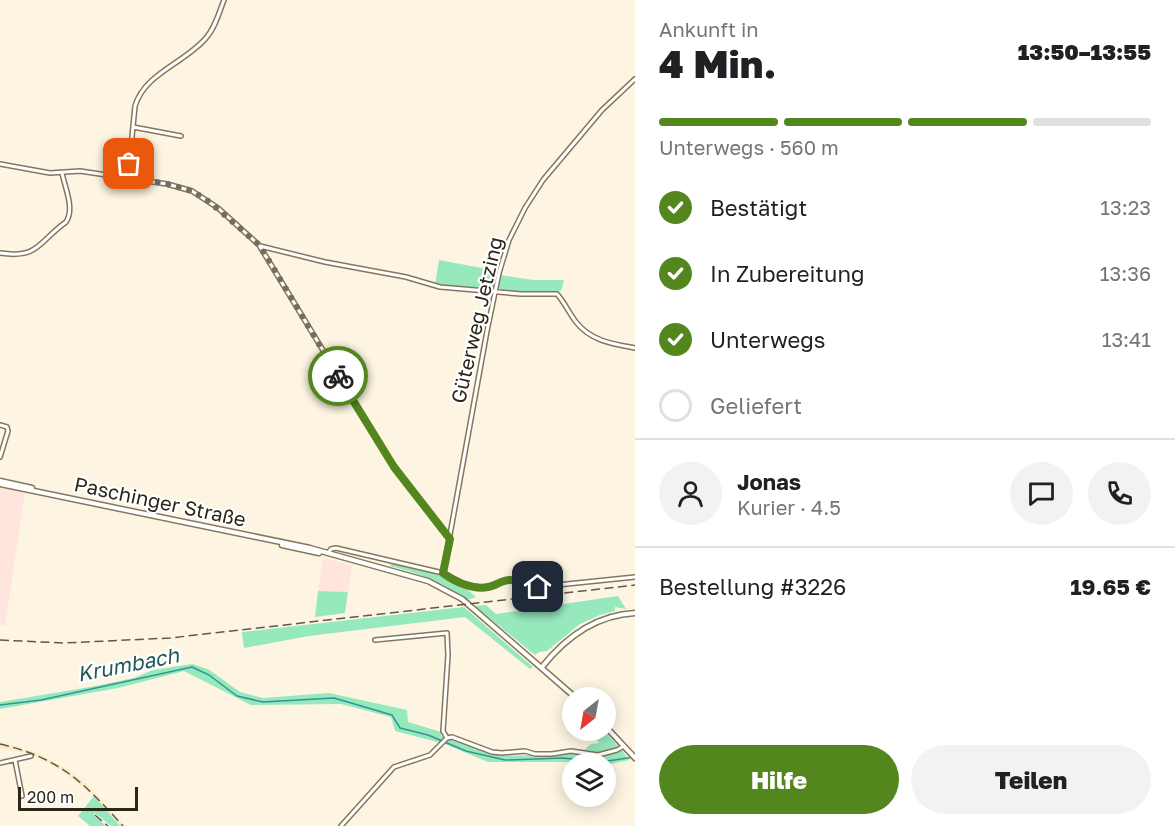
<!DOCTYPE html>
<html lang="de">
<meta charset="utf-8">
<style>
body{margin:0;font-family:"Golos Text",sans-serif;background:#f2f2f2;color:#202124;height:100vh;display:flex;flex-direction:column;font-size:22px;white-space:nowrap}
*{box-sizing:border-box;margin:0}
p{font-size:20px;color:#757577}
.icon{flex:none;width:33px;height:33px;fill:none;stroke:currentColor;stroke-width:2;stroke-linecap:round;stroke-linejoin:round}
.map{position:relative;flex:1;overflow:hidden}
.details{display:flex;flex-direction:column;background:#fff;width:540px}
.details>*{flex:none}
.needle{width:39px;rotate:211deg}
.controls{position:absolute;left:562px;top:687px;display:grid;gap:12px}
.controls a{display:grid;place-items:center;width:54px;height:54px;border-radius:50%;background:#fff;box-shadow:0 3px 15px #0003;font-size:30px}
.scale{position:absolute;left:18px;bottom:15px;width:120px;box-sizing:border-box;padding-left:6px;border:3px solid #2b251a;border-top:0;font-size:16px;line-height:21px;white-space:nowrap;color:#2b251a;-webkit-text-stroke:4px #fff;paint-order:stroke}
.pin{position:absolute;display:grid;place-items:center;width:51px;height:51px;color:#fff;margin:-26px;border-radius:12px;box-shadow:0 3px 9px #0006}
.courier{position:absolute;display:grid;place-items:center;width:60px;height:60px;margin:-30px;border:4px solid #53871e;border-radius:50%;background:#fff;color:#222;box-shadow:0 2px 8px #0007}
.summary em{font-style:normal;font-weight:800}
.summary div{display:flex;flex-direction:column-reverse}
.summary{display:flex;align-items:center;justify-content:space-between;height:102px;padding:0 24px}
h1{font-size:39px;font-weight:800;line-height:45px}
.bar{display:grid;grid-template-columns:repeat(4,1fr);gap:9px 6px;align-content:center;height:72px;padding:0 24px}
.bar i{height:8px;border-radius:4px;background:#e0e0e0}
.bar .active{background:#53871e}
.bar p{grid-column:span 4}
.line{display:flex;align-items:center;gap:15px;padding:0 24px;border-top:2px solid #e0e0e0}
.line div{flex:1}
.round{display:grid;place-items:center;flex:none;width:63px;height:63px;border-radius:32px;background:#f2f2f2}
ol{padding:0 24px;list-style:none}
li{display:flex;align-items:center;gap:18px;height:66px}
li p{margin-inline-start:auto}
li .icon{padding:6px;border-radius:50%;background:#53871e;color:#fff;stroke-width:4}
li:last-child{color:#757577}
li i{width:33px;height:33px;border:3px solid #e0e0e0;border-radius:50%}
.action{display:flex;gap:12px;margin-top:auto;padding:12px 24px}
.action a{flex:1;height:69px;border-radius:36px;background:#53871e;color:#fff;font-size:24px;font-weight:800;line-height:69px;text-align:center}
.action a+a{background:#f2f2f2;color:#202124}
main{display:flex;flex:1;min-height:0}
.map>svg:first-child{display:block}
</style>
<main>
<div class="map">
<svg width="635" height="826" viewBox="0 0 635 826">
<rect width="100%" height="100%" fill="#fdf5e2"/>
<!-- commercial -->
<path fill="#ffe5dd" d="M0 487 25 492 5 626 0 625Z
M323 558 352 565 348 592 318 591Z"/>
<!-- built -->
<path fill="#fdebc5" d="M0 742 35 752 70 771 88 785 125 826H120L94 796 65 773 39 758 21 752 0 748Z"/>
<!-- green -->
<path fill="#96e8bd" d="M439 260 498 271 494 289 491 291 435 285Z
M500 275 533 280H564L561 291C545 294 512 296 498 288Z
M392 563C422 570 453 575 476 597L467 600C443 582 419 573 390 566Z
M318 591 348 592 345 613 315 617Z
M618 596 626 609 615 607V611L600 615 580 624 547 651 539 652 535 655 475 606 486 605 496 614Z
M464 607 533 667 530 669 465 617 309 636 244 648 242 632Z
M192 664 208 669 240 692 263 698 329 693 407 710 408 722 441 732V736L501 756 572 754 595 756H605L622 750 629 760 606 765 575 762H488L445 744 395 731 391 717 341 704 251 705 184 671 118 688 0 709V702L90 687 134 678 153 670Z
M590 731H604L618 746C608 753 595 753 583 751L591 744 599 743Z
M94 796 120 826H111L95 813 94 815 106 826H90L78 816Z"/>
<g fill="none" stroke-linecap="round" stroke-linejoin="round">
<!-- stream -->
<path stroke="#339594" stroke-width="1.5" d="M0 705 41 700 192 667 209 675 237 696 263 702 334 698 392 715 400 728 428 735 466 751 505 760 563 758 601 762 634 757"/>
<defs>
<path id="minor" d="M133 127 181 136
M0 164 50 173 80 171 167 184 192 191 218 208 259 245 394 467 450 539
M128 177 135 106C145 73 185 63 206 38 215 28 219 13 224 0
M260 246 325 262 406 277 440 287 521 294H557C565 303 569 313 576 322 591 341 612 344 635 348
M0 253C39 259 38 242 66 222 75 209 65 188 62 173
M0 425 7 427 8 431 0 457
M328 553 331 549 336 548 443 573 464 584 477 587H489L507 580H517L538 587 635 577
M443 573 487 331 499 273 509 240 525 208 543 180 602 110 635 79
M375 640 447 633 448 655 443 731 447 738
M15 760 22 796
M0 763 31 756
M341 826 394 767 430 755 447 738 452 737 492 752 502 753 525 751 535 754H552L571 751 598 755 617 750 624 746"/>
<path id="tertiary" d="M0 481 32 488
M0 484 310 548 428 581 462 599 576 698
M282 545 319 553
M542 667C566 637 596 615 635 613
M606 727 635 758"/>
</defs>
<!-- minor casing -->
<use href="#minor" stroke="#84775c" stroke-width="6"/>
<!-- tertiary casing -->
<use href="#tertiary" stroke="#84775c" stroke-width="7"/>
<!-- minor -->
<use href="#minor" stroke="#fff" stroke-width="3"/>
<!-- tertiary -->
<use href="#tertiary" stroke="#fff" stroke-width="4"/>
<!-- rail -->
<path stroke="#5f594c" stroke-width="1.5" stroke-dasharray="9 4.5" stroke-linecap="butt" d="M0 640 64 643 170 638 635 585
M0 744C60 758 83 782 123 826
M95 815 108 826"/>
</g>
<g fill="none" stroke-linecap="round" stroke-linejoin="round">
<!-- done -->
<path stroke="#746e60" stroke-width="6" stroke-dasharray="0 10.8" d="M129 164 128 177 167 184 192 191 207 200 242 230 259 245 268 259 338 376"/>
<!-- route -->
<path stroke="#53871e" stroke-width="8" d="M338 376 394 467 450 539 443 573C455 582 473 590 488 587 496 586 501 580 510 580 520 580 528 586 538 587"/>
</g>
<g text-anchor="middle" stroke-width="4.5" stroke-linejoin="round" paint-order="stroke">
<!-- street labels -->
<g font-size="20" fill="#2b251a" stroke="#fff">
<text transform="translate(477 320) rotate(-77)" y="7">Güterweg Jetzing</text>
<text transform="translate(160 502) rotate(12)" y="7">Paschinger Straße</text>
</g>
<!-- water labels -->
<g font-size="21" font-style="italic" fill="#1f5859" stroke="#fff">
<text transform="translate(128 665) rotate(-11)" y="7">Krumbach</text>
</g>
</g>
</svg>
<div class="controls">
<a><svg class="needle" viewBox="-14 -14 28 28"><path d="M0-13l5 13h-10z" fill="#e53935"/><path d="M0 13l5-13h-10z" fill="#757577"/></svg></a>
<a><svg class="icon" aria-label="layers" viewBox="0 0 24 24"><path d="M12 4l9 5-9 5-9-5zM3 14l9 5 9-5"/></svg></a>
</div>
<div class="scale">200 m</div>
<div class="pin" style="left:129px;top:164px;background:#ea580c"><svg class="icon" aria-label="bag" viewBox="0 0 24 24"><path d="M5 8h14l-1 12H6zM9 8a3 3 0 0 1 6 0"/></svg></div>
<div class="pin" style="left:538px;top:587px;background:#1f2937"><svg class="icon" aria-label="home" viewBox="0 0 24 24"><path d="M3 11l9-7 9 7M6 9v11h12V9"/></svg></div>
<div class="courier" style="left:338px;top:376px"><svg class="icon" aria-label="bike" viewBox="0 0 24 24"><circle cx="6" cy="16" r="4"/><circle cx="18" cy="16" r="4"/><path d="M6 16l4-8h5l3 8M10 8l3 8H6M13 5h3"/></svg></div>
</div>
<section class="details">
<div class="summary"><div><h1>4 Min.</h1><p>Ankunft in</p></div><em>13:50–13:55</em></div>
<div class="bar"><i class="active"></i><i class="active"></i><i class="active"></i><i></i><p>Unterwegs · 560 m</p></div>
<ol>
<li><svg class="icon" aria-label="check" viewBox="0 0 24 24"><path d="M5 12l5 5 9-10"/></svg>Bestätigt<p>13:23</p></li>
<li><svg class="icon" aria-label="check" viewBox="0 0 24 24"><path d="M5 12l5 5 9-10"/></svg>In Zubereitung<p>13:36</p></li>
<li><svg class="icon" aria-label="check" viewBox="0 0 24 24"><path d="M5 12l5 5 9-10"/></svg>Unterwegs<p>13:41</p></li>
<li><i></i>Geliefert</li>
</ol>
<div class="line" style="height:108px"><a class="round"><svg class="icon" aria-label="person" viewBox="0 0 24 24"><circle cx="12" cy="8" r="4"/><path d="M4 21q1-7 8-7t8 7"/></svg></a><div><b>Jonas</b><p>Kurier · 4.5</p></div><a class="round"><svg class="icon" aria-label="chat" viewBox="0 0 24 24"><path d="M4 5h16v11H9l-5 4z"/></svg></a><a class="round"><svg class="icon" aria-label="phone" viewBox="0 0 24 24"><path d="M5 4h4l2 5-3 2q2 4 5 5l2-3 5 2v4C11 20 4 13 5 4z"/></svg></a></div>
<div class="line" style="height:78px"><div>Bestellung #3226</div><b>19.65 €</b></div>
<div class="action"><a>Hilfe</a><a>Teilen</a></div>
</section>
</main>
